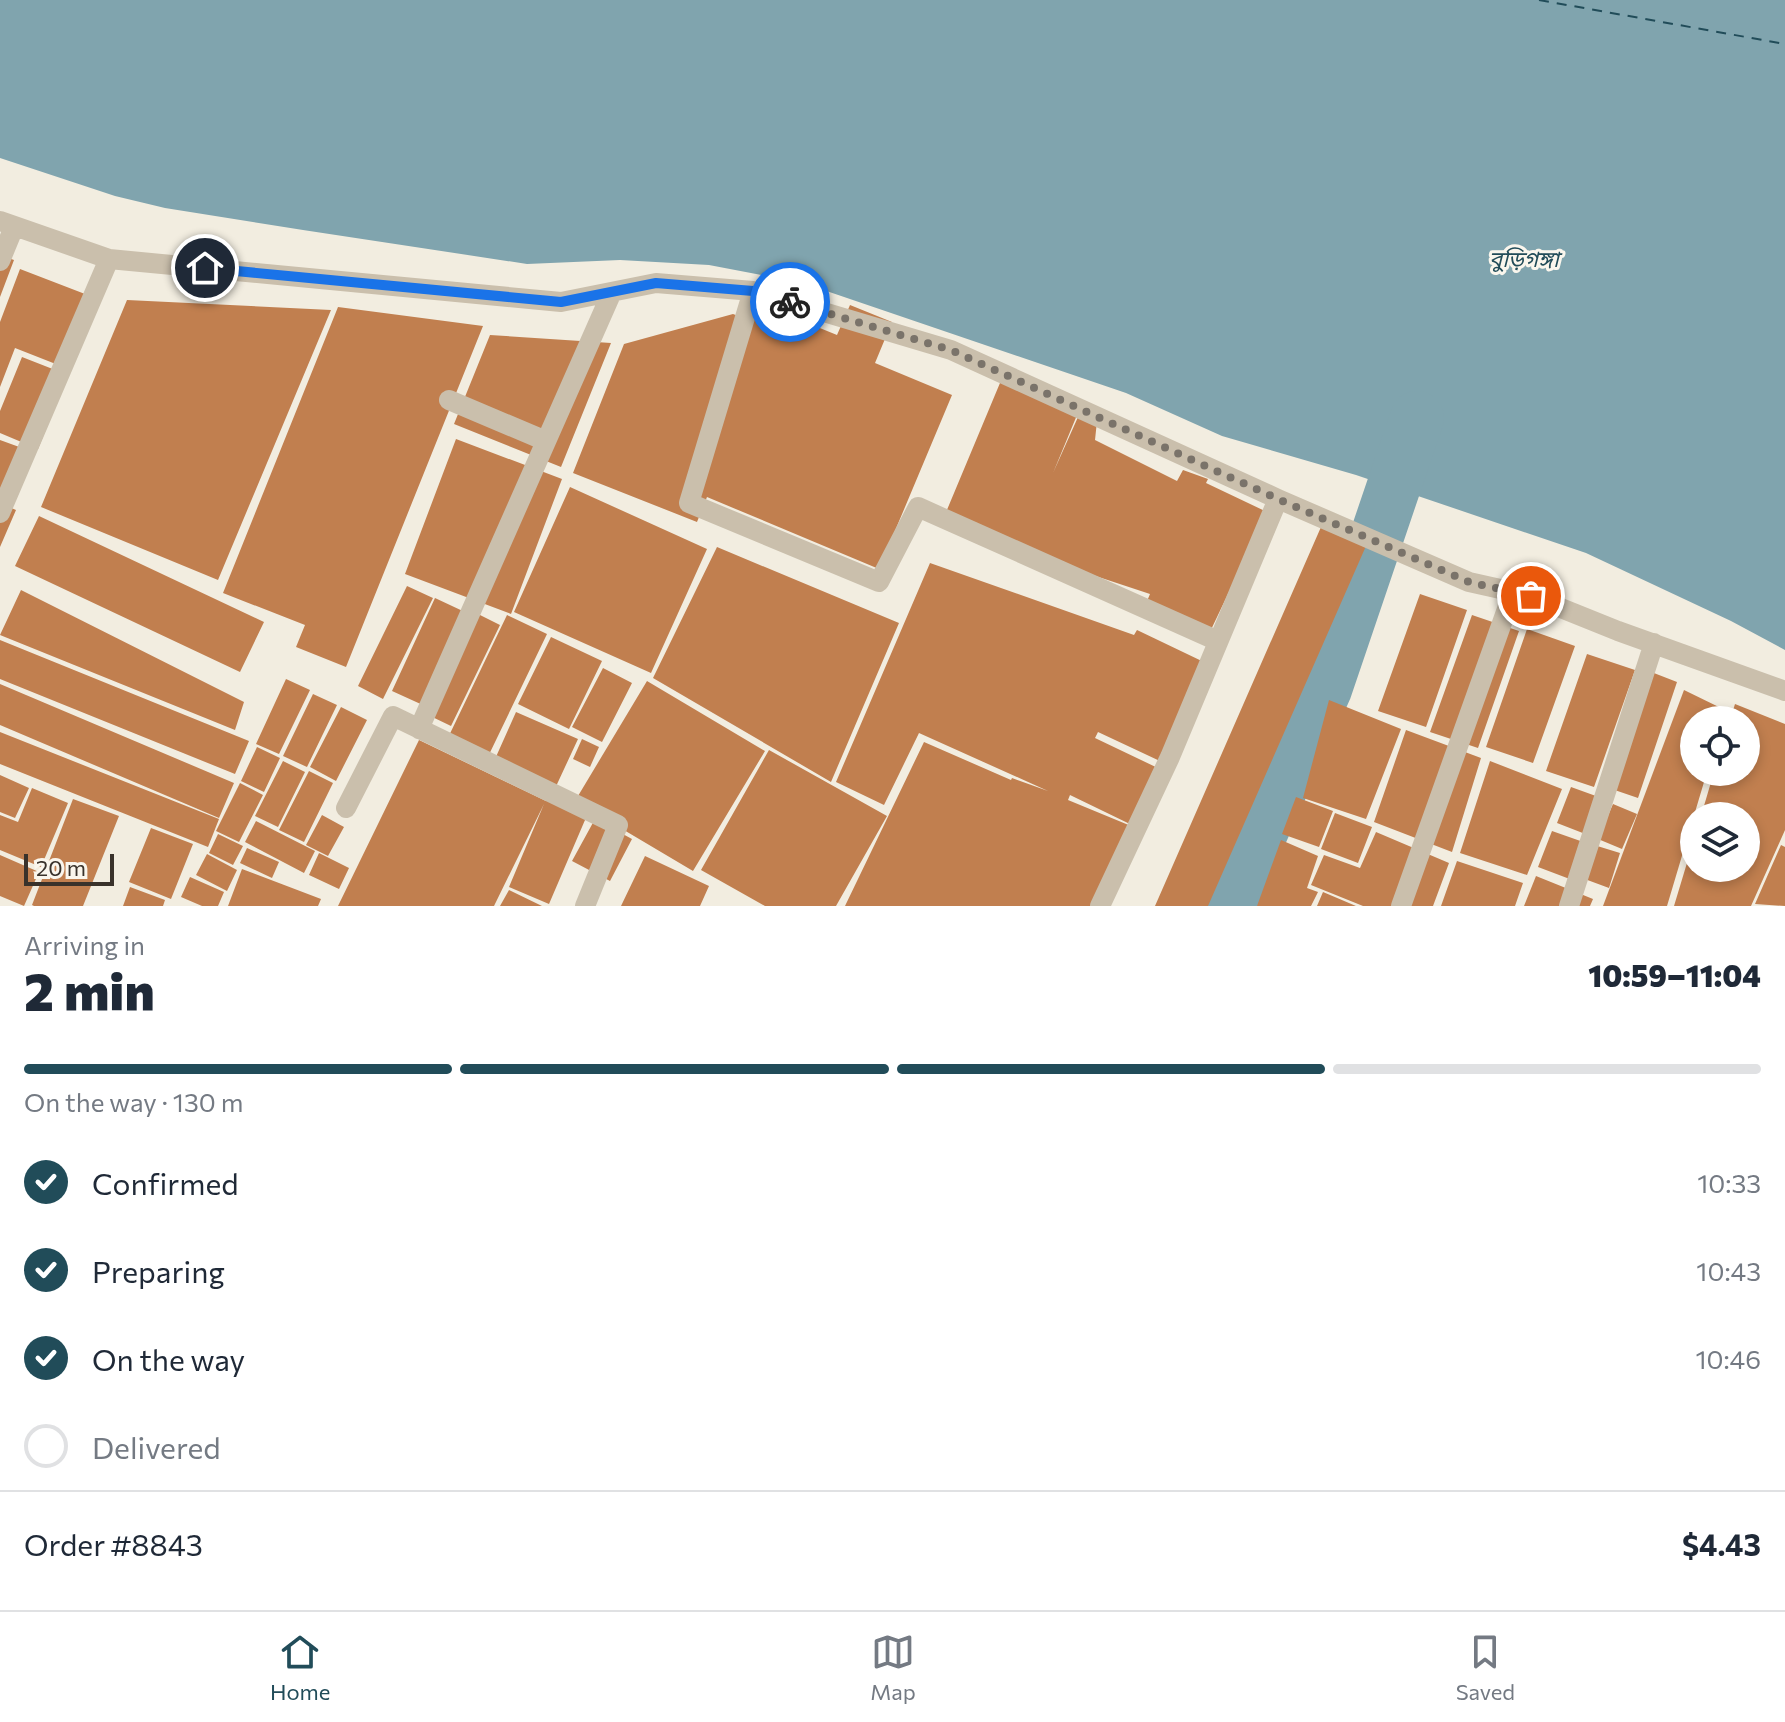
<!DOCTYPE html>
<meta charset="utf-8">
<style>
body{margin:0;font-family:Commissioner,"Noto Sans Bengali",sans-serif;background:#f2f2f3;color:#1f2937;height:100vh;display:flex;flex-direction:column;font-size:30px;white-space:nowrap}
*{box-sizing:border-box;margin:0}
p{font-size:26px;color:#747a83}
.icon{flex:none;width:44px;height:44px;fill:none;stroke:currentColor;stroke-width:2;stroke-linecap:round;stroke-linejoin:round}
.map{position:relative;height:906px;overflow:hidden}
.drawer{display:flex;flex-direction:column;background:#fff;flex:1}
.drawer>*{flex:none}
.buttons{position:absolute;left:1680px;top:706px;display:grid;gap:16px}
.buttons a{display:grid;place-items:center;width:80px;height:80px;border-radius:50%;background:#fff;box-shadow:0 4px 12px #0003;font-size:40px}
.scale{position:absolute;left:24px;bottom:20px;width:90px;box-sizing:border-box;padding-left:8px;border:4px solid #39322b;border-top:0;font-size:22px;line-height:28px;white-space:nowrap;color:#39322b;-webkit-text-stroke:6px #faf6ed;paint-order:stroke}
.pin{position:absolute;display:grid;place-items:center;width:68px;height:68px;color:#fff;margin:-34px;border:4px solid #fff;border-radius:50%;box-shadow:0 2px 8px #0007}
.courier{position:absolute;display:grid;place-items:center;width:80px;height:80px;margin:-40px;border:6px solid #1a73e8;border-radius:50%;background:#fff;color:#222;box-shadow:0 2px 10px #0007}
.overview em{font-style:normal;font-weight:800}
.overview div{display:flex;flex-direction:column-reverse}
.overview{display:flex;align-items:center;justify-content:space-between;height:136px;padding:0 24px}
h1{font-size:52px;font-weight:800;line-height:60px}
.bar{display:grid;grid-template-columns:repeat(4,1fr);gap:12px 8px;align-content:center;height:96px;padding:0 24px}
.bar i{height:10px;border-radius:6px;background:#e0e1e3}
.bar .active{background:#214c59}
.bar p{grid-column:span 4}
.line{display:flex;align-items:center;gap:20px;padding:0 24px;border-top:2px solid #e0e1e3}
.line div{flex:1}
ol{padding:0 24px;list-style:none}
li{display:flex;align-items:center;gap:24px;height:88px}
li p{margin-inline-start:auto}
li .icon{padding:8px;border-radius:50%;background:#214c59;color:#fff;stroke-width:4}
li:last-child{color:#747a83}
li i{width:44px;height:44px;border:4px solid #e0e1e3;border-radius:50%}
.menu{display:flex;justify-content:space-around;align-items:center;height:112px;border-top:2px solid #e0e1e3;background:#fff;font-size:22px;color:#747a83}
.menu a{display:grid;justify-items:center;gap:4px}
.menu .active{color:#214c59}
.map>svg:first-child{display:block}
</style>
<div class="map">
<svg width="1785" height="906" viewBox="0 0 1785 906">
<rect width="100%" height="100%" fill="#f2ede0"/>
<!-- water -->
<path fill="#80a4ae" d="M0 0H1785V650L1731 621 1586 553 1356 475 1222 436 1126 393 803 283 709 265 620 260 527 264 303 230 165 208 115 196 0 158Z"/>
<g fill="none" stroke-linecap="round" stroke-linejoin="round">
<!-- river -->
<path stroke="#80a4ae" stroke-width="54" d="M1228 906 1325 689 1417 418"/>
<!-- ferry -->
<path stroke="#214c59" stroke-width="2" stroke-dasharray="10 8" stroke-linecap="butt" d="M1539 0 1785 44"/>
</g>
<!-- building -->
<path fill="#c17f4f" d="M0 255 14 260 0 297Z
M20 269 98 299 71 370 15 348 0 387V322Z
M127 300 331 310 218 580 41 507Z
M756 302 837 335 850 305 892 322 875 363 952 395 879 569 707 497 697 522 573 473 624 344 733 314 749 320Z
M338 307 483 326 346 667 296 647 305 625 223 593Z
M490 335 611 343 561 467 454 424Z
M22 357 68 375 38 449 0 433V411Z
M1005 371 1082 403 1053 473 1078 417 1097 421 1095 440 1177 481 1183 470 1208 479 1206 483 1267 512 1208 636 1145 606 1150 594 1020 551 944 517Z
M456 439 562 479 511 614 405 574Z
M0 440 33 452 0 495Z
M570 487 707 549 651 673 514 612Z
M0 503 16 510 0 547Z
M39 516 264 622 240 672 15 566Z
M1321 527 1366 546 1208 906H1155Z
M717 547 899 623 831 782 653 678Z
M930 563 1134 635 1137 630 1208 664 1162 762 1098 732 1095 738 1162 770 1134 826 1070 795 1068 800 1131 826 1094 906H845L924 742 1011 780 1012 778 1048 791 919 733 884 805 836 782Z
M407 586 433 598 383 699 358 686Z
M21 590 244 702 235 730 0 635Z
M1420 594 1467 610 1426 727 1378 711Z
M435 598 467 613 425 706 392 691Z
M474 612 500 625 451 726 424 713Z
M507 615 547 634 484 765 444 746Z
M1472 615 1519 631 1478 748 1430 732Z
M1527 629 1575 646 1533 763 1486 747Z
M551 637 602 661 569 729 518 704Z
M0 640 249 741 235 774 0 679Z
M1587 654 1635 670 1594 787 1546 771Z
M603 668 632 683 602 742 572 727Z
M1641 668 1677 682 1638 798 1600 785Z
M286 679 310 690 279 754 256 744Z
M647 681 765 751 693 871 575 801Z
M0 684 234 783 219 818 0 725Z
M1684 690 1725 710 1722 720H1694V772H1707L1667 906H1603Z
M313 694 337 705 307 767 283 756Z
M1329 700 1401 729 1366 819 1303 798Z
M1735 704 1785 724V830L1751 906H1674L1693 843 1694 868H1746V816H1701L1714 772H1746V720H1730Z
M341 707 367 720 336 781 310 767Z
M516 712 578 739 552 795 491 768Z
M1406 730 1481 758 1452 852 1374 822Z
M0 732 219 819 208 847 0 764Z
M582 739 599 747 590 767 573 759Z
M419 740 546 801 548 797 588 813 549 904 509 887 544 804 494 906H338Z
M257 747 280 758 264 792 241 781Z
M769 750 887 816 836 906H765L701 870Z
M283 761 305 772 278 827 255 816Z
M1490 761 1562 789 1527 875 1460 853Z
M309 771 333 783 304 842 279 830Z
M0 775 29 788 15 818 0 812Z
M240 783 263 795 239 842 216 831Z
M1571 787 1607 800 1593 837 1557 823Z
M32 788 68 803 41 867 0 850V815L18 822Z
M1296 797 1333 811 1319 847 1282 834Z
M73 799 119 816 83 906H34L32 905Z
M1613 804 1637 814 1622 849 1598 839Z
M1335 813 1372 827 1358 863 1321 849Z
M322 815 344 827 328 856 306 845Z
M595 819 632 839 610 881 572 861Z
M256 821 315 851 304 873 245 842Z
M151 828 193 844 171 899 129 882Z
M1552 831 1589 844 1575 881 1538 867Z
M1376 832 1449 863 1433 906H1363L1311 885 1324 855 1360 868Z
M218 834 243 846 233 865 209 853Z
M1281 840 1318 856 1307 888 1318 892 1311 906H1257Z
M1594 845 1620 853 1609 888 1582 878Z
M1781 845 1785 847V906L1755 904Z
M247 848 279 862 272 878 240 863Z
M319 853 349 868 339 889 309 875Z
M207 854 237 870 227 891 196 875Z
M0 855 39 872 24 906 0 896Z
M645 856 709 886 700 906H621Z
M1457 861 1523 883 1515 906H1441Z
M242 869 321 899 318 906H228Z
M1536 876 1593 899 1590 906H1524Z
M190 877 224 892 218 906H202L181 897Z
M130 887 165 900 163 906H123Z
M509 890 542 906H500Z
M1323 892 1356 906H1317Z"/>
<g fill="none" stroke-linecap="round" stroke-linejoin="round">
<!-- minor -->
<path stroke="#cabfac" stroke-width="20" d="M0 221 109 259 561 302 656 283 753 291 951 350 1278 499 1469 582 1531 596 1618 631 1785 691
M0 261 14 227
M753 291 689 503 879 582 918 507 1218 641
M449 400 546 441
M0 513 109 259
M419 729 612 292
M346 808 393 716 618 825 585 906
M1100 906 1170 757 1278 499
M1401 906 1513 592
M1569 906 1654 643"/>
</g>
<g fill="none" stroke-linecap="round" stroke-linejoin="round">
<!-- done -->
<path stroke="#7a736a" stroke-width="8" stroke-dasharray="0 14.4" d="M790 302 951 350 1278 499 1469 582 1531 596"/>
<!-- route -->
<path stroke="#1a73e8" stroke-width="10" d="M205 268 561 302 656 283 753 291 790 302"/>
</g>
<g text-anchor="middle" stroke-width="6" stroke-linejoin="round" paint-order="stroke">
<!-- water labels -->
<g font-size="22" font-style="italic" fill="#214c59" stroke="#faf6ed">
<text x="1524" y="267">বুড়িগঙ্গা</text>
</g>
</g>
</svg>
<div class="buttons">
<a><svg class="icon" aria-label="locate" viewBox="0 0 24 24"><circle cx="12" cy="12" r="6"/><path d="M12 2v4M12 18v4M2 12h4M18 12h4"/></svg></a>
<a><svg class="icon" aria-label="layers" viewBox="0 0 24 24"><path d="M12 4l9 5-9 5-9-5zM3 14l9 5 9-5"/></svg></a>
</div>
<div class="scale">20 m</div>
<div class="pin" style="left:1531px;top:596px;background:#ea580c"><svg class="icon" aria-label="bag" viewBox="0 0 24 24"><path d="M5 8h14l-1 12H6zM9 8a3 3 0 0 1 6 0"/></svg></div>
<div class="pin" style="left:205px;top:268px;background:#1f2937"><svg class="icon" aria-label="home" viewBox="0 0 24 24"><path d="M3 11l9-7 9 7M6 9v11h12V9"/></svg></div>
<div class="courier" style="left:790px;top:302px"><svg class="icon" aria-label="bike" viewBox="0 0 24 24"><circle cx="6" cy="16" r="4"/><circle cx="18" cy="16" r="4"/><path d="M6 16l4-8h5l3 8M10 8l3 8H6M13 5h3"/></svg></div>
</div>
<section class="drawer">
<div class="overview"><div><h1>2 min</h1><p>Arriving in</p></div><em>10:59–11:04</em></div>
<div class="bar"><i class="active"></i><i class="active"></i><i class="active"></i><i></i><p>On the way · 130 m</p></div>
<ol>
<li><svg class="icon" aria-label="check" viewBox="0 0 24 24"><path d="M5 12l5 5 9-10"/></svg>Confirmed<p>10:33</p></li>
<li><svg class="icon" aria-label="check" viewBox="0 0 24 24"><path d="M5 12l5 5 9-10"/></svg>Preparing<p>10:43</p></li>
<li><svg class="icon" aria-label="check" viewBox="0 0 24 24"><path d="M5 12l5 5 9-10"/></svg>On the way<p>10:46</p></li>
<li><i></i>Delivered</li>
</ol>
<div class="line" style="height:104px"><div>Order #8843</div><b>$4.43</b></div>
</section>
<nav class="menu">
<a class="active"><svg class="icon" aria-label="home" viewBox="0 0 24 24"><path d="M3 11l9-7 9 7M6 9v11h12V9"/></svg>Home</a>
<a><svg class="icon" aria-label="map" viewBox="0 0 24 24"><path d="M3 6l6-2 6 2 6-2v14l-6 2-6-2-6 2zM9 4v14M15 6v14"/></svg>Map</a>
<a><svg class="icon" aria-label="saved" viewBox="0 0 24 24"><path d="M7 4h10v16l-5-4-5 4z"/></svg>Saved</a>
</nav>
